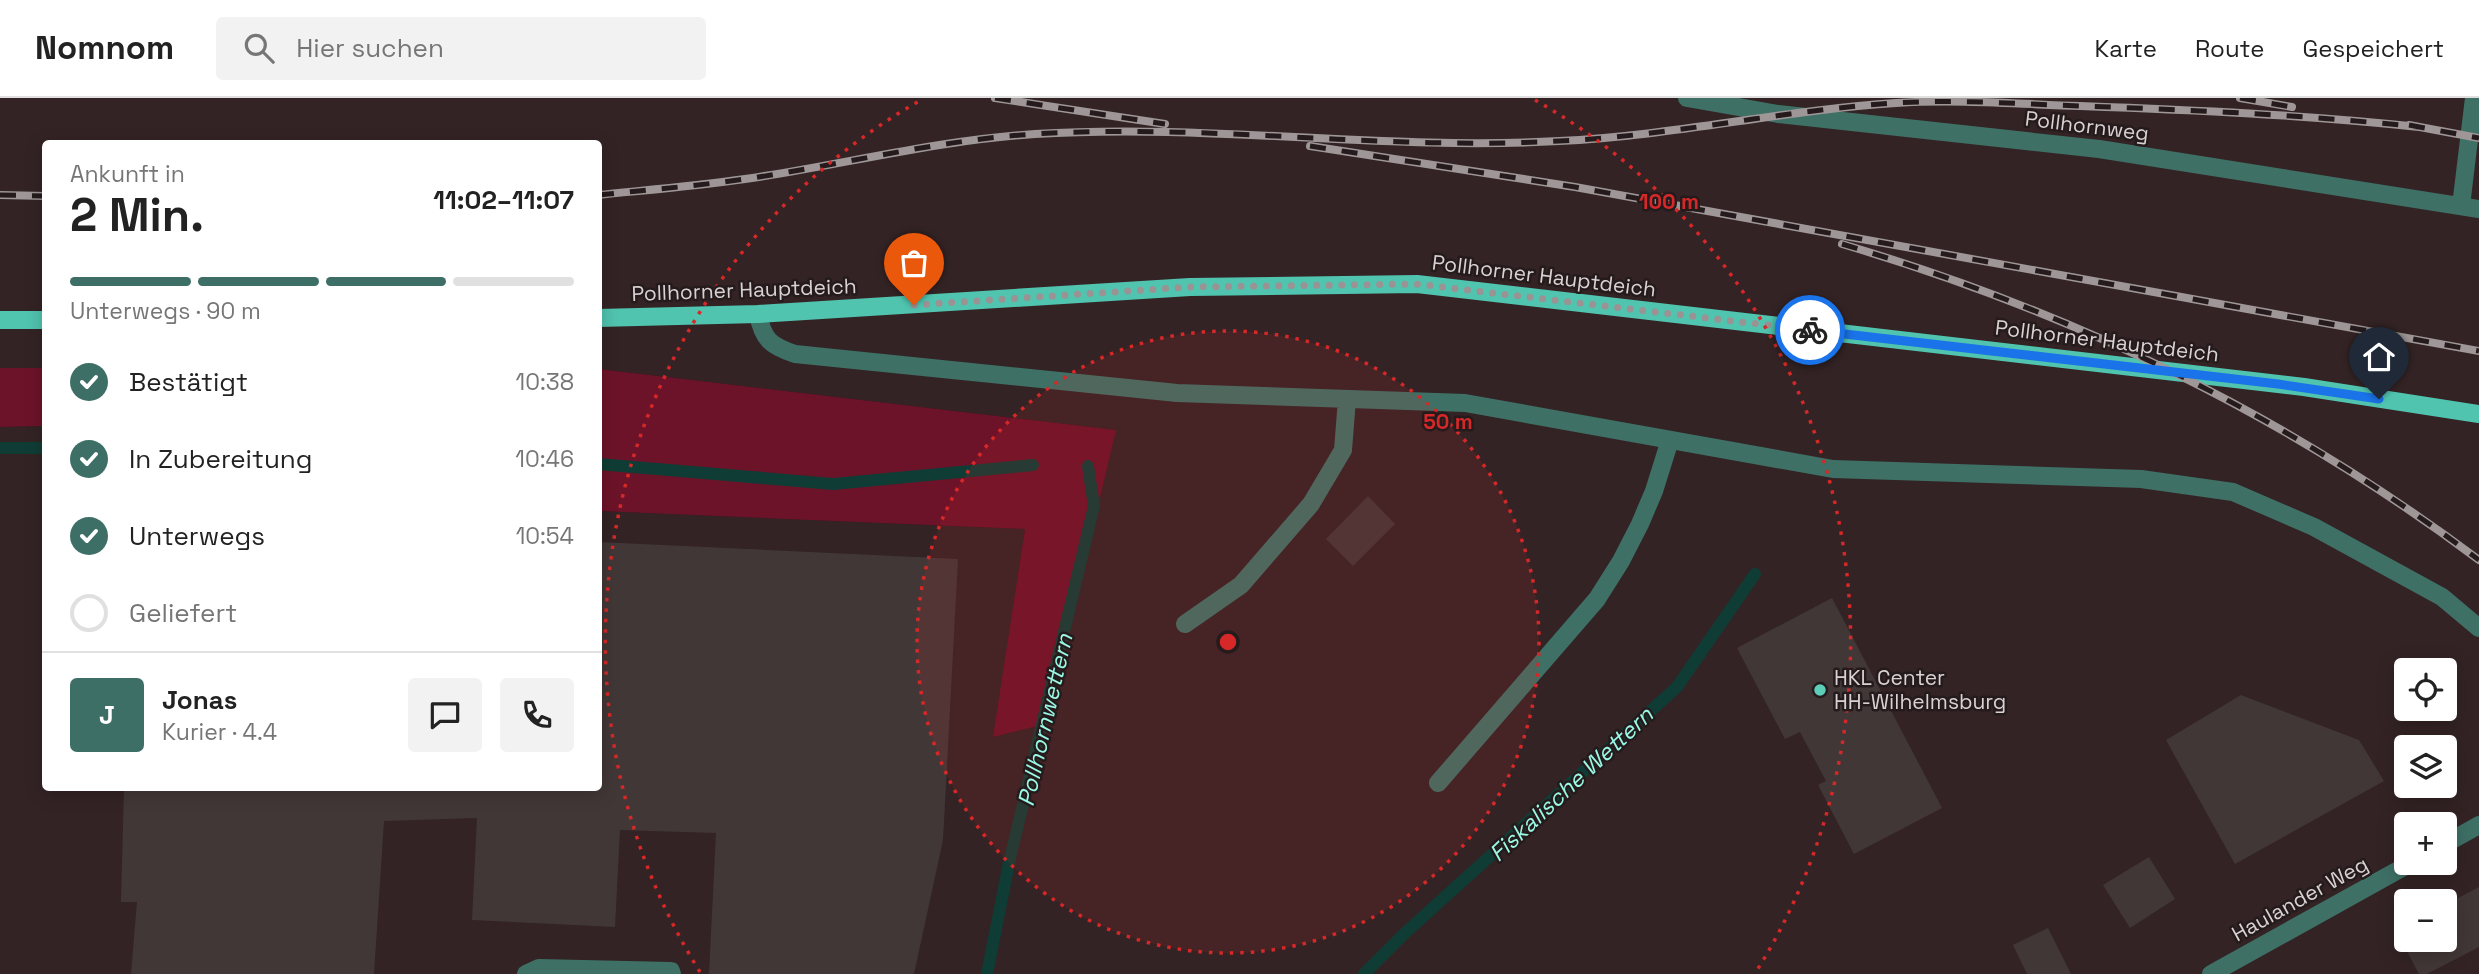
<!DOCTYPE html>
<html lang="de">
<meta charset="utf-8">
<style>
body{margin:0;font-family:"Space Grotesk",sans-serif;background:#f2f2f2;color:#222;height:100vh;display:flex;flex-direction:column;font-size:26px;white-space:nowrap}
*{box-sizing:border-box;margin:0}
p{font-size:23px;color:#767676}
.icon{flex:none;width:38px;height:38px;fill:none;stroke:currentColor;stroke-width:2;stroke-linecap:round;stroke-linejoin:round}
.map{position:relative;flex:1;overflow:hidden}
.panel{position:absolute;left:42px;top:42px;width:560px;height:651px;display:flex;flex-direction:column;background:#fff;border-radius:7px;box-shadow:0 4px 18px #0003}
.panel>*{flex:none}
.buttons{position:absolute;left:2394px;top:560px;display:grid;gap:14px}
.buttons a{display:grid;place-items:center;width:63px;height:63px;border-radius:7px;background:#fff;box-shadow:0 4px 18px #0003;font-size:35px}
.pin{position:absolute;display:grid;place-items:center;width:60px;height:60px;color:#fff;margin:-72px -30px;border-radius:50% 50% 50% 0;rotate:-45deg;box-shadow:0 0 7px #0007}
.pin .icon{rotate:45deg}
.courier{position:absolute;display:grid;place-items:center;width:70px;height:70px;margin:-35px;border:5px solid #1a73e8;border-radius:50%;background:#fff;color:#222;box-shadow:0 2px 9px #0007}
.summary em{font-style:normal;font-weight:800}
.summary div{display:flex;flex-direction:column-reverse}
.summary{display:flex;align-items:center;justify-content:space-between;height:119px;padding:0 28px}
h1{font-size:46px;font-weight:800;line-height:52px}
.bar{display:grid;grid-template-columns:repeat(4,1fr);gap:10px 7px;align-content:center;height:84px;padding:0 28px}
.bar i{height:9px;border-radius:5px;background:#e0e0e0}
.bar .active{background:#3d6f66}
.bar p{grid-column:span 4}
.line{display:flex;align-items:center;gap:18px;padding:0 28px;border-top:2px solid #e0e0e0}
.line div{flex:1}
.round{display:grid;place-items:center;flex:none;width:74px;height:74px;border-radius:7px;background:#f2f2f2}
ol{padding:0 28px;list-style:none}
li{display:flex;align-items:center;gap:21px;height:77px}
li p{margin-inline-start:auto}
li .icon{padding:7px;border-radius:50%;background:#3d6f66;color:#fff;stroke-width:4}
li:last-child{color:#767676}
li i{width:38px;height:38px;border:4px solid #e0e0e0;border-radius:50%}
header{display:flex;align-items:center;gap:42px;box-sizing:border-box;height:98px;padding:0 35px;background:#fff;border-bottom:2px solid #e0e0e0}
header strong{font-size:33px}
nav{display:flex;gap:38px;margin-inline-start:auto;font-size:24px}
.search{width:490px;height:63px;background:#f2f2f2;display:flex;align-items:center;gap:18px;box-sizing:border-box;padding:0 24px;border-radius:7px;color:#767676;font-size:26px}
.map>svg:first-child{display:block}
</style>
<header>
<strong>Nomnom</strong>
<div class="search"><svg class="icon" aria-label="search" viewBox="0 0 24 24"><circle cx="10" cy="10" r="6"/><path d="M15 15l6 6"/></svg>Hier suchen</div>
<nav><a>Karte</a><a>Route</a><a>Gespeichert</a></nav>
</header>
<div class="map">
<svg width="2479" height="876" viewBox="0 0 2479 876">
<rect width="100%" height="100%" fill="#251b1c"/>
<!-- built -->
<path fill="#332324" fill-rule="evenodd" d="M0 0H2479V876H0V329L42 328 45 345 46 690H598L599 413 1025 431 994 638 1046 626 1115 332 599 271 598 46H46L45 270H0ZM2406 572H2445V611H2406ZM2406 649H2445V688H2406ZM2406 726H2445V765H2406ZM2406 803H2445V842H2406Z"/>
<!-- green -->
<path fill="#6d1329" d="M0 270H45V345L41 328 0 329Z
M599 271 1116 332 1046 626 993 639 1025 431 599 413Z"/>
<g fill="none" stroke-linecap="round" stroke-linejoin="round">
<!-- stream -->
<path stroke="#0f3d35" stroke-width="12" d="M0 350H46
M598 366 833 386 1033 367
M987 876 1009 765 1094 408 1088 368
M1364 876 1405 835 1677 589 1755 476"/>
</g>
<!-- building -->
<path fill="#423737" d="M1368 398 1395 426 1353 468 1326 441Z
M598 444 958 461 943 742 914 876H709L716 735 620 732 615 829 472 822 477 720 384 723 374 876H131L137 804H121L124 690H598Z
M1832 500 1942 710 1854 756 1818 687 1826 683 1800 634 1785 641 1737 550Z
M2241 597 2359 642 2384 683 2235 766 2166 642Z
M2149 759 2175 801 2130 830 2103 787Z
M2479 789V849L2427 876H2419L2396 833 2406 828V842H2445V807Z
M2048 830 2071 876H2027L2013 847Z"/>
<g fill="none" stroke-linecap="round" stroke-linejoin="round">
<!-- minor -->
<path stroke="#3e7066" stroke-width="18" d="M1687 0 1778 16 2099 51 2479 111
M2461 108 2474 0
M758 216C763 242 771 248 795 256L1177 295 1465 305 1833 371 2141 381 2233 394 2314 429 2442 499 2479 530
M1185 526 1241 487 1311 406 1343 352 1347 301
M1438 685 1597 501 1621 463 1640 426 1654 393 1670 342
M2445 746 2479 727
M526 876 539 870 671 873 672 876
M2211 876 2411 765"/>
<!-- major -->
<path stroke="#50c4af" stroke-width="18" d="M598 220 758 216 1190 189 1417 186 2304 289 2479 316
M0 222H46"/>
<defs>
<path id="rail" d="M995 0 1165 26
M2240 0 2292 9
M2409 27 2479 40
M1310 48 1575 89 2479 253
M0 97 46 98
M598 97C647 92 696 88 745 81 842 67 937 42 1035 36 1210 25 1384 53 1559 43 1672 38 1783 12 1896 5 1957 1 2019 6 2080 8 2193 12 2307 17 2419 29
M1842 146C2075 215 2284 316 2479 462"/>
</defs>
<!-- rail casing -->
<use href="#rail" stroke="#9e9697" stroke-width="8"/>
<!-- rail -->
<use href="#rail" stroke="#251b1c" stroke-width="5" stroke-dasharray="16" stroke-linecap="butt"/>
</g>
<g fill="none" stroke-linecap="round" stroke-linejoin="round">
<!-- done -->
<path stroke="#9a9293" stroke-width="7" stroke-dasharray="0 12.6" d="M914 207 1190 189 1416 186 1810 232"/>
<!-- route -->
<path stroke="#1a73e8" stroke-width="9" d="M1810 232 2278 286 2379 301"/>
</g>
<!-- distance rings -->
<circle cx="1228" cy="544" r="311" fill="#d62828" fill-opacity=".12"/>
<g fill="none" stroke="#d62828" stroke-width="3.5" stroke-dasharray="3.5 7">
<circle cx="1228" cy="544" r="311"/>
<path d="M700 874A623 623 0 0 1 921 2M1535 2A623 623 0 0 1 1756 874"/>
</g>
<!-- markers -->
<circle fill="#5dceb8" stroke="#251b1c" stroke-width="2.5" cx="1820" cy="592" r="7"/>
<g text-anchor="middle" stroke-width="5" stroke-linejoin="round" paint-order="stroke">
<!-- street labels -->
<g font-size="21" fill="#d9d2d3" stroke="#251b1c">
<text transform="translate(2087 28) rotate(7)" y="7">Pollhornweg</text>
<text transform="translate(1544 178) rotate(7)" y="7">Pollhorner Hauptdeich</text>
<text transform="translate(744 192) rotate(-2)" y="7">Pollhorner Hauptdeich</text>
<text transform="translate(2107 243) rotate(7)" y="7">Pollhorner Hauptdeich</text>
<text transform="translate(2300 801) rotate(-29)" y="7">Haulander Weg</text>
</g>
<!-- poi labels -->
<g font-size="21" fill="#d9d2d3" stroke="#251b1c" text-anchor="start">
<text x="1834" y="587">HKL Center<tspan x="1834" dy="24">HH-Wilhelmsburg</tspan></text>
</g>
<!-- water labels -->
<g font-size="23" font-style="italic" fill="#9af9e5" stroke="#251b1c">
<text transform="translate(1045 622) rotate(-77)" y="8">Pollhornwettern</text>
<text transform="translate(1571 686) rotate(-43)" y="8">Fiskalische Wettern</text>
</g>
</g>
<circle cx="1228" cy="544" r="10" fill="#d62828" stroke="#251b1c" stroke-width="3.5"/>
<g font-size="21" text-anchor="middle" font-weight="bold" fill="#d62828" stroke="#251b1c" stroke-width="5" stroke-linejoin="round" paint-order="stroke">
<text x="1669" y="111">100 m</text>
<text x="1448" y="331">50 m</text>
</g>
</svg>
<div class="buttons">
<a><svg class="icon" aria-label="locate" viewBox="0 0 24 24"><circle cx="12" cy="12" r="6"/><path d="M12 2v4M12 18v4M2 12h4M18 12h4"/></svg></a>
<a><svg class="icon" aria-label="layers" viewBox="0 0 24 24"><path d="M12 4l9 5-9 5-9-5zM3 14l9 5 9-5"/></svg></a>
<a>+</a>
<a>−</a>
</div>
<div class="pin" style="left:914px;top:207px;background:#ea580c"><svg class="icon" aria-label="bag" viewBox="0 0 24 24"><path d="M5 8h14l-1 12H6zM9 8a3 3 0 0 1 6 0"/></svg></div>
<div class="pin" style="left:2379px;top:301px;background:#1f2937"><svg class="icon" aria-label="home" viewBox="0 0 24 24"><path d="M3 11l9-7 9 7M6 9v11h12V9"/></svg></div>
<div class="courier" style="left:1810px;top:232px"><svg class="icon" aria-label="bike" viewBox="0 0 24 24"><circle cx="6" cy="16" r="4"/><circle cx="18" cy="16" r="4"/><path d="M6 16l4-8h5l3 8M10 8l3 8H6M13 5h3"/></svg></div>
<section class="panel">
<div class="summary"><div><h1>2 Min.</h1><p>Ankunft in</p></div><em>11:02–11:07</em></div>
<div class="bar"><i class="active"></i><i class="active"></i><i class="active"></i><i></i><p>Unterwegs · 90 m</p></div>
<ol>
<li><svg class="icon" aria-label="check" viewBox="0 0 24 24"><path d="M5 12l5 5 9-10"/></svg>Bestätigt<p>10:38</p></li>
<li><svg class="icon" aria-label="check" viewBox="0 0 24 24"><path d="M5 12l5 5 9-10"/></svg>In Zubereitung<p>10:46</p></li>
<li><svg class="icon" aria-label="check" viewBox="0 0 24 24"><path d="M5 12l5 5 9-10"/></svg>Unterwegs<p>10:54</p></li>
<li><i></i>Geliefert</li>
</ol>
<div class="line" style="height:126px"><b class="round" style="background:#3d6f66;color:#fff">J</b><div><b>Jonas</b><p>Kurier · 4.4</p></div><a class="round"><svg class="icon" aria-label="chat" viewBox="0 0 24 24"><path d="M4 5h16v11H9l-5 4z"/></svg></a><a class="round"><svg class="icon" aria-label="phone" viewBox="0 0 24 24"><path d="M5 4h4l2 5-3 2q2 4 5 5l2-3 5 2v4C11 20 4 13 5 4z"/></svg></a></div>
</section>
</div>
